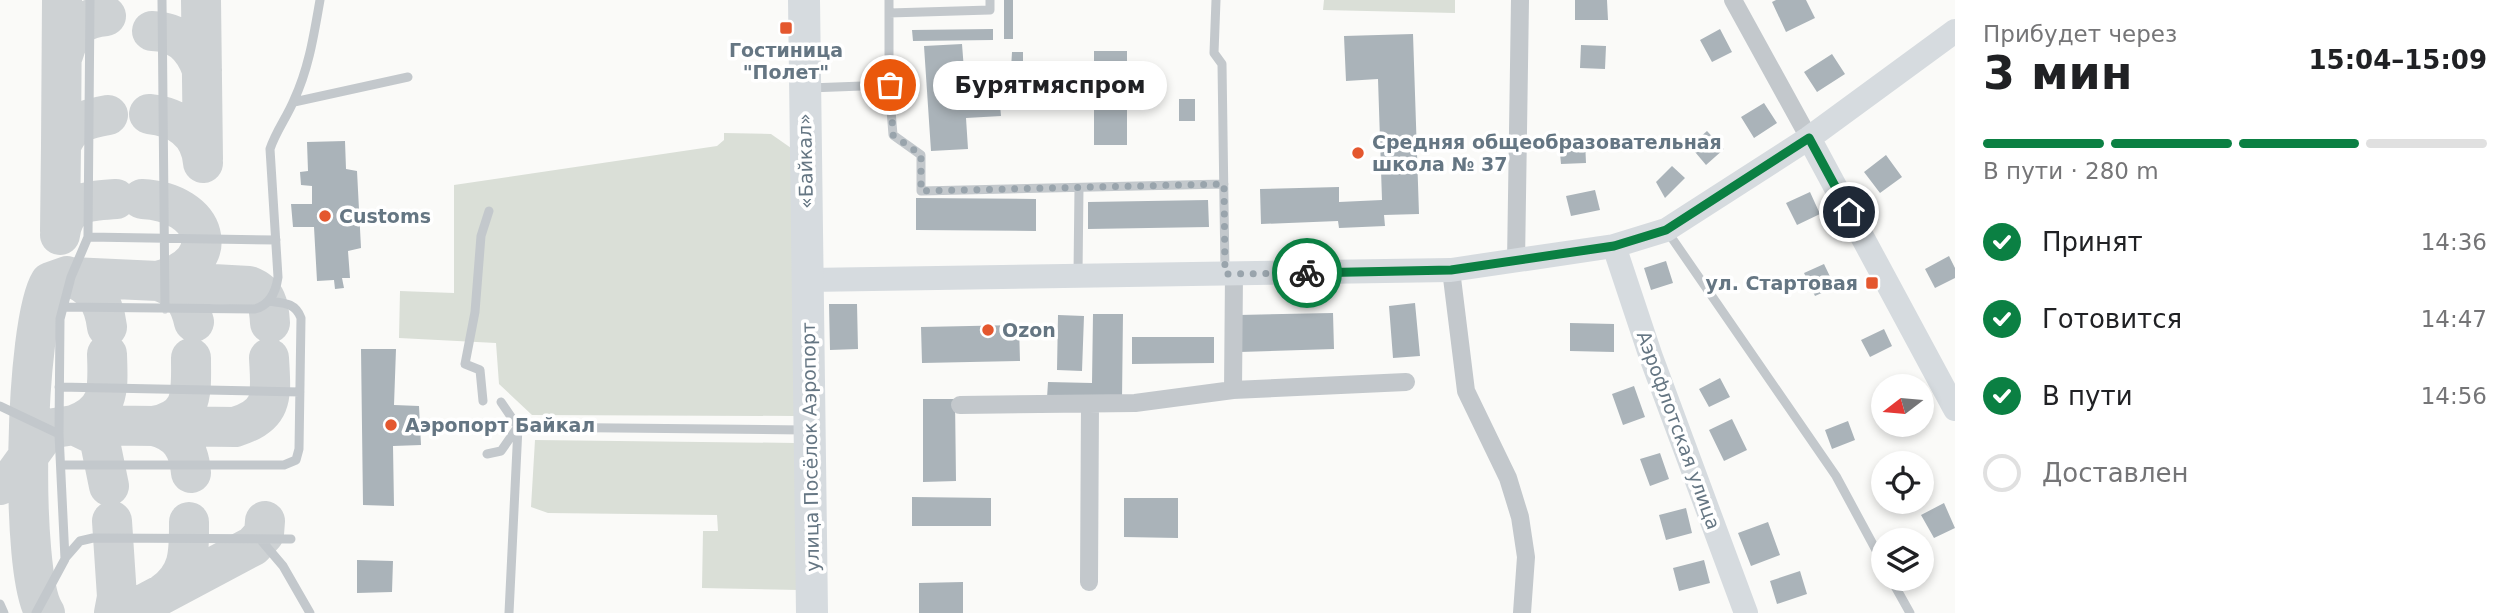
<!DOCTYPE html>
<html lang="ru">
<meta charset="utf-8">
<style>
body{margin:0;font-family:"DejaVu Sans",sans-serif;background:#f2f2f2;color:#202124;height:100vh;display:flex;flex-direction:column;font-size:26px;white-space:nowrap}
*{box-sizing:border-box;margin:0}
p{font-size:23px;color:#757577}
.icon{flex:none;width:38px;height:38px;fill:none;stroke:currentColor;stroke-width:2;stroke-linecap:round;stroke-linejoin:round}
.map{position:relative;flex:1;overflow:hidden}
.drawer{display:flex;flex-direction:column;background:#fff;width:560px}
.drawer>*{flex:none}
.needle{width:46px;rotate:254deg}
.controls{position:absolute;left:1871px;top:374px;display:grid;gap:14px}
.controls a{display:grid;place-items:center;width:63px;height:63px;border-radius:50%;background:#fff;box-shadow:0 4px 10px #0003;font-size:35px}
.pin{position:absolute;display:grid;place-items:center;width:60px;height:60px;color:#fff;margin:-30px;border:4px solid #fff;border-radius:50%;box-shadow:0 2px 7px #0007}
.courier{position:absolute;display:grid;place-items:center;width:70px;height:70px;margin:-35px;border:5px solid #0b8043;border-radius:50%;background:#fff;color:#222;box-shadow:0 2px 9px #0007}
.bubble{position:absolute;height:49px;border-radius:24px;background:#fff;box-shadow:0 4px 10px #0003;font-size:23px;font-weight:800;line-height:49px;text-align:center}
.head em{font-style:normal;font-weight:800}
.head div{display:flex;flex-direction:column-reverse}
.head{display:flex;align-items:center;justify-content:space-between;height:119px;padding:0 28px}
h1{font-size:46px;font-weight:800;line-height:52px}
.bar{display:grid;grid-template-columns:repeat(4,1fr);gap:10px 7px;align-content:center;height:84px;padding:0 28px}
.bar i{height:9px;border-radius:5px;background:#e0e0e0}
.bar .on{background:#0b8043}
.bar p{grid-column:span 4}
ol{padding:0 28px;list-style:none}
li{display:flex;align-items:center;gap:21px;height:77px}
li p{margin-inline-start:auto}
li .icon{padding:7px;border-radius:50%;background:#0b8043;color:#fff;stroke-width:4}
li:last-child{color:#757577}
li i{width:38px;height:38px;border:4px solid #e0e0e0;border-radius:50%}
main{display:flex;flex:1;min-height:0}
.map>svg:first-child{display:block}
</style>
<main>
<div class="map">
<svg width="1955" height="613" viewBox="0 0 1955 613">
<rect width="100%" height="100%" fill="#fafaf8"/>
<!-- green -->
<path fill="#dadfd7" d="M1324 0H1455V13L1323 10Z
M724 133 771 134 791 148 795 416 532 415 499 384 496 343 399 338 400 291 454 293V185L717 146 724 140Z
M535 440 795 443 799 590 702 588 703 531H718L717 515 548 513 531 507Z"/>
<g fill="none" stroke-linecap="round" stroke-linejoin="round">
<!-- taxiway -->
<path stroke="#ced2d4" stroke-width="40" d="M201 0 203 159
M152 31C178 32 193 45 202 70
M63 55C71 29 78 19 106 16
M149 114C178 117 201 133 203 163
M61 146 62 0
M142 199C207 202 228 262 158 281L249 286C267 293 269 305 270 323
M60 231 61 146C70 123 85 119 108 115
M60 235C64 201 88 201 116 199
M71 277 158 281C180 288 189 300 194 322
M107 354C108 389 111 411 74 425L235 427C275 415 271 395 269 358
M154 426C195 418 191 392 191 358
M154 426C179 432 189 448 191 473
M0 485 14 476 48 429 74 425 99 437 109 486
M112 521 117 597 114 613
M164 593C190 574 189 552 189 522
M45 613C19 575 25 322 50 282L67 276C93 284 104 301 107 327
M127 613 253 546 264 534 265 521"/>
</g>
<!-- building -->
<path fill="#aab3b9" d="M1004 0H1013V39H1004Z
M1575 0H1607L1608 20H1575Z
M1776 0H1806L1815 18 1786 32 1772 2Z
M993 29V40L913 41 912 30Z
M1720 29 1732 52 1712 62 1700 40Z
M1413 34 1419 214 1384 215 1385 226 1339 228 1338 221 1261 224 1260 189 1339 187V202L1382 200 1378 79 1346 81 1344 36Z
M962 44 965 83 998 81 1001 116 966 118 968 149 931 151 924 46Z
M1581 45 1606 46 1605 69 1580 68Z
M1094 51H1127V145H1094Z
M1012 52H1023V69H1011Z
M1832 54 1845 74 1817 92 1804 72Z
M1179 99H1195V121H1179Z
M1764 103 1777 123 1754 138 1741 117Z
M1707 131 1724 149 1706 165 1690 146Z
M345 141 346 169 357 171 361 248 348 251 350 278H342L344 288 335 289 334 280 317 281 314 227H293L291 204H312V186L301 185 300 172 308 171 307 142Z
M1585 141 1586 163 1561 164 1559 143Z
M1886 155 1902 177 1880 193 1864 172Z
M1672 166 1685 178 1665 198 1656 182Z
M1595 190 1600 210 1571 216 1566 196Z
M1810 192 1820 214 1797 225 1786 203Z
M916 198 1036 199V231L916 230Z
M1208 200 1209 227 1088 229V202Z
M1949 256 1955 268V278L1935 288 1925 269Z
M1666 261 1673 283 1651 290 1644 268Z
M1824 264 1835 287 1815 296 1804 273Z
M1415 303 1420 356 1393 358 1389 306Z
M829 304H857L858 349 830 350Z
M1333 313 1334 349 1240 352 1239 315Z
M1093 314H1123L1122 400 1047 398 1048 382 1092 383Z
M1058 315 1084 316 1082 371 1057 370Z
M1570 323 1614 324V352L1570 351Z
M1019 325 1020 361 922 363 921 327Z
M1884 329 1892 346 1870 357 1861 340Z
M1132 337H1214V363L1132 364Z
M361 349H396L394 405 419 406 421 445 393 446 394 506 363 505Z
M1720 378 1730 397 1709 407 1699 389Z
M1634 386 1645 417 1623 425 1612 394Z
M923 399H955L956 481 923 482Z
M1732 419 1747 450 1724 461 1709 430Z
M1848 421 1855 440 1832 449 1825 430Z
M1660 453 1669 479 1650 486 1640 459Z
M912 497 991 498V526H912Z
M1124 498H1178V538L1124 537Z
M1944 503 1955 528 1934 538 1921 515Z
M1686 508 1692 533 1666 540 1659 515Z
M1768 522 1780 555 1751 566 1738 533Z
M357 560 393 561 392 592 357 593Z
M1704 560 1710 583 1679 591 1673 568Z
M1800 571 1807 594 1777 604 1770 581Z
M963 582V613H919V583Z"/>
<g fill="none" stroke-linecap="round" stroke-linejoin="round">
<!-- lane -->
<path stroke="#c3c8cc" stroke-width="9" d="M162 0 165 309
M1216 0 1214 53 1222 64 1225 272
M889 13 990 10V0
M889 85 893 135 921 155V191L1224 184
M809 88 889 85V0
M294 102 408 77
M1667 231 1836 476 1883 563
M88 237 276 240
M1078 273 1079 188
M63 307 255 309C270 305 276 291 278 277L270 149C276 131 287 117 294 100 309 68 314 34 320 0
M59 387 300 392
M483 401 480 370 465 364 475 312 481 236 489 211
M501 402 518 427 804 430
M0 406 59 434
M487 454 501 451 517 428
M61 465H284L296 460 299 449 301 318C295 302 283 303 268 301
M260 539 283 566 310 613
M66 557 80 541 93 538 291 539
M1891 579 1910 613
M0 604 4 613
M36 613 65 559 59 434 60 319 71 277 88 237 90 0
M509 613 518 427"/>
<!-- street -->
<path stroke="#c3c8cc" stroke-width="18" d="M1733 0 1809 138
M1516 262 1520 0
M1451 270 1466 391 1508 478 1520 517 1526 557 1522 613
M1233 390 1406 382
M960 405 1135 403 1233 390 1234 274
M1089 582 1090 404"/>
<!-- secondary -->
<path stroke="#d6dbdf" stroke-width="24" d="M1809 138 1955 409
M1614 246 1651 357 1746 613
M808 280 1451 270 1614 246 1666 230 1809 138 1955 31"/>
<!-- highway -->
<path stroke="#d6dbdf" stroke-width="32" d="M804 0 812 613"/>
</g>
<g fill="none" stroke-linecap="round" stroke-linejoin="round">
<!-- done -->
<path stroke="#99a4ac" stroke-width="7" stroke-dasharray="0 12.6" d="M890 85 893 135 921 155V191L1224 184 1225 274 1307 273"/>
<!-- route -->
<path stroke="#0b8043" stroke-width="9" d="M1307 273 1451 270 1614 246 1666 230 1809 138 1849 212"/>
</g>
<!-- markers -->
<g fill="#e4572e" stroke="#fff" stroke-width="2.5">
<rect x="779" y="21" width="14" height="14" rx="3.5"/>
<circle cx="1358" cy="153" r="7"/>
<circle cx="325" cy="216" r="7"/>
<rect x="1865" y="276" width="14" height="14" rx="3.5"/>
<circle cx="988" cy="330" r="7"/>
<circle cx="391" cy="425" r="7"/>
</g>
<g text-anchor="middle" stroke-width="7" stroke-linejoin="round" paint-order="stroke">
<!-- poi labels -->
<g font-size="19" font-weight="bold" fill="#657683" stroke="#fff" text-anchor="start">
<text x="786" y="57" text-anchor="middle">Гостиница<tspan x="786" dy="22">"Полет"</tspan></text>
<text x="1372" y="149">Средняя общеобразовательная<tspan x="1372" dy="22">школа № 37</tspan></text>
<text x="339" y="223">Customs</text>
<text x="1858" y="290" text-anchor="end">ул. Стартовая</text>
<text x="1002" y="337">Ozon</text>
<text x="405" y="432">Аэропорт Байкал</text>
</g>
<!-- street labels -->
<g font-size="19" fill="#657683" stroke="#fff">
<text transform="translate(805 161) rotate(-91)" y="7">«Байкал»</text>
<text transform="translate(1679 430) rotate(70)" y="7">Аэрофлотская улица</text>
<text transform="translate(810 447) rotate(-91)" y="7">улица Посёлок Аэропорт</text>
</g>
</g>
</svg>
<div class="controls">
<a><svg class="needle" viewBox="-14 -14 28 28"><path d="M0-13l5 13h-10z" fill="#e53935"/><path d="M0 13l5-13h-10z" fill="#757577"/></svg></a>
<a><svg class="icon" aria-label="locate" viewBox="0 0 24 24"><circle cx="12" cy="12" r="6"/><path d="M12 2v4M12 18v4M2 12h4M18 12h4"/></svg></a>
<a><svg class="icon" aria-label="layers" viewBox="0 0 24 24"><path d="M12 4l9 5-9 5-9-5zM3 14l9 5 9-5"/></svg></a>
</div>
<div class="pin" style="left:890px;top:85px;background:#ea580c"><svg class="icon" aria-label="bag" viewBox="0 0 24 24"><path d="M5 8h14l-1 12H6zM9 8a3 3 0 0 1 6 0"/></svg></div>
<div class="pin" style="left:1849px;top:212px;background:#1f2937"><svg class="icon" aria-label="home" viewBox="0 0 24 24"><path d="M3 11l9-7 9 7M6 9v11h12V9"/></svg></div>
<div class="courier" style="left:1307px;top:273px"><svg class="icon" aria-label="bike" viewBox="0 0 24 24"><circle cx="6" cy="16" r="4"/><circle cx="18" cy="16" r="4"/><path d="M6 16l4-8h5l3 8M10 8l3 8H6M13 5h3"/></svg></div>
<div class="bubble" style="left:933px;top:61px;width:234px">Бурятмяспром</div>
</div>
<section class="drawer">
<div class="head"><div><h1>3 мин</h1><p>Прибудет через</p></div><em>15:04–15:09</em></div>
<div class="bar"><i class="on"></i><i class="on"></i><i class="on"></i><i></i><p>В пути · 280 m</p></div>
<ol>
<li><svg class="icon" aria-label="check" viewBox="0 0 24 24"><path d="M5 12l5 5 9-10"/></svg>Принят<p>14:36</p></li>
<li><svg class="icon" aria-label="check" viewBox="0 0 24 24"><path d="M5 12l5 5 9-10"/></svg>Готовится<p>14:47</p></li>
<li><svg class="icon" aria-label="check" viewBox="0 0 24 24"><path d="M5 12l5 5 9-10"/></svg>В пути<p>14:56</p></li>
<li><i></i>Доставлен</li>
</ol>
</section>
</main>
